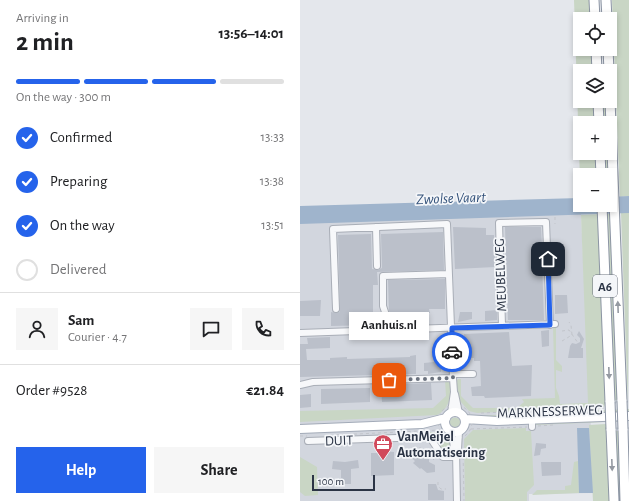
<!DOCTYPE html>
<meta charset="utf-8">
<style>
body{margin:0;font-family:"Alegreya Sans",sans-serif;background:#f6f6f6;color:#202124;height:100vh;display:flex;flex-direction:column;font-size:15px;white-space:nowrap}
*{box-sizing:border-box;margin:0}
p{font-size:13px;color:#757577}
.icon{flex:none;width:22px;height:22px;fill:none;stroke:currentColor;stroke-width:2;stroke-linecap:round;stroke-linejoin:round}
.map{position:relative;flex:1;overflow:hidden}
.drawer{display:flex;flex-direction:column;background:#fff;width:300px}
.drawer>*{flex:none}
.controls{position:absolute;left:273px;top:12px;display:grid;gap:8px}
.controls a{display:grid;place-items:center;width:44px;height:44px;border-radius:0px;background:#fff;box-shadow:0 2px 6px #0003;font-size:20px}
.scale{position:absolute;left:12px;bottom:10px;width:63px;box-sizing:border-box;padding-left:4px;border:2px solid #2b3445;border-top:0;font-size:11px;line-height:14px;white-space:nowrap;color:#2b3445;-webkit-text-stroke:3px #f4f6f9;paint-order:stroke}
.pin{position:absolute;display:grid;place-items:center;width:34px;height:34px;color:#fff;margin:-17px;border-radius:8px;box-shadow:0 2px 6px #0006}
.courier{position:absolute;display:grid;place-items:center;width:40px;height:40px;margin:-20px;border:3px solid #2563eb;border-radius:50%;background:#fff;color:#222;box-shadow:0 1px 5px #0007}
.bubble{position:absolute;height:28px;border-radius:0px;background:#fff;box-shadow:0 2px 6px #0003;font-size:13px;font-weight:700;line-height:28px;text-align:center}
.overview em{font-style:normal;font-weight:700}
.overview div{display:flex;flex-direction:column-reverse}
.overview{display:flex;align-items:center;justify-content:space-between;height:68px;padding:0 16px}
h1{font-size:26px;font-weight:700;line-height:30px}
.bar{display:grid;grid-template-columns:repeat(4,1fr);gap:6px 4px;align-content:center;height:48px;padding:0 16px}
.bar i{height:5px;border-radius:3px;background:#e0e0e0}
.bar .on{background:#2563eb}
.bar p{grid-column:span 4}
.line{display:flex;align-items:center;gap:10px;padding:0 16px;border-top:1px solid #e0e0e0}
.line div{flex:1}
.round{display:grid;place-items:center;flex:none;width:42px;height:42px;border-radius:0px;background:#f6f6f6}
ol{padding:0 16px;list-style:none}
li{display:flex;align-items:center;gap:12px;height:44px}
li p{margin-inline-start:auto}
li .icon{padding:4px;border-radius:50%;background:#2563eb;color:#fff;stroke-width:4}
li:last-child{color:#757577}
li i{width:22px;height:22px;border:2px solid #e0e0e0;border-radius:50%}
.primary-button{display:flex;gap:8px;margin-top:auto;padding:8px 16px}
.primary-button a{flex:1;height:46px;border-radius:0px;background:#2563eb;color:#fff;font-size:16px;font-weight:700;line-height:46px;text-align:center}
.primary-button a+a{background:#f6f6f6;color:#202124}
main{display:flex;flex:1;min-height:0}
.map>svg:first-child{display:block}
</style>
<main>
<section class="drawer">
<div class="overview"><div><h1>2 min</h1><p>Arriving in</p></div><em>13:56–14:01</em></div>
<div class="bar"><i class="on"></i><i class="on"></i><i class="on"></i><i></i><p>On the way · 300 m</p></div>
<ol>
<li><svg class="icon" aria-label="check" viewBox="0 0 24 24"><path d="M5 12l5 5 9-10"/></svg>Confirmed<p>13:33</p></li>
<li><svg class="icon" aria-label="check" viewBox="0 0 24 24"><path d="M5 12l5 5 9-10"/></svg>Preparing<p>13:38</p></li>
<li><svg class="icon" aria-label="check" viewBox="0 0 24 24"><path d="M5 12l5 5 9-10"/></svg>On the way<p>13:51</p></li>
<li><i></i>Delivered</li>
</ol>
<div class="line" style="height:72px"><a class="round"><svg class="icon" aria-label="person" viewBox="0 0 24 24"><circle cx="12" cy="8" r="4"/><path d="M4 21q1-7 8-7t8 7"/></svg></a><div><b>Sam</b><p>Courier · 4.7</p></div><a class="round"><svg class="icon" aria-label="chat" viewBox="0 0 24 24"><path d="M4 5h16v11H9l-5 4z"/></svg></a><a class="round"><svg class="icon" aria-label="phone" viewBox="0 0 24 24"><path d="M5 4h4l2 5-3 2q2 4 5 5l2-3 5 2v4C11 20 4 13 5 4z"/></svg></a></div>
<div class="line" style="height:52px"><div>Order #9528</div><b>€21.84</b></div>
<div class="primary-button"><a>Help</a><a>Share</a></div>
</section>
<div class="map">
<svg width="329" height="501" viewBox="0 0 329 501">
<rect width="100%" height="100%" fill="#e4e7ec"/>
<!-- built -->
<path fill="#d2d6de" d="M281 214 294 493 229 494V501H0V223Z"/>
<!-- green -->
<path fill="#c9d6c5" d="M274 0H292L293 19H280V49H294L295 71H280V101H296L297 123H280V153H299L300 175H280V180Z
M312 0H329V196L320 197Z
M302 101H309L313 197H310V175H306L305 153H310V123H303Z
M321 213H329L328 406Z
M301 214 307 399 304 407 177 413 169 411 160 401 156 382 158 379H161V396L173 408H217L224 402 222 399 255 398 253 327H256V360L262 366V372L256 370V388L259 396 260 404 288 403 281 215Z
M307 214H314L319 400H313Z
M145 380 150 383C153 395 148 410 137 415L0 422V411L133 408 146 396Z
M329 409V412L200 418 172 416Z
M149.5 423a5.5 5.5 0 1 1 11 0a5.5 5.5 0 1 1-11 0Z
M329 419V421L235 425V423Z
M306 424 309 501H293L289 425Z
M226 428V431H231L234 485 227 492V501H165L164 439 173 430Z
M314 431H320L323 501H316Z
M124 432H139L152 440 151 453 146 455 124 434Z
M0 457 17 467 18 495 5 496 0 492Z
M278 461 279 493 232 495 237 490H265V486L271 485 274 462Z"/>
<!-- water -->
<path fill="#9fb4cc" d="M329 196V213L0 224V206L280 198V205H310V197Z
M277 428H289L293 493H279Z"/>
<!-- building -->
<path fill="#bbc0ca" d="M153 227 186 228V235H194L195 267 155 269Z
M205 227H241L242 246H231L232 261H242L244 320H208Z
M143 232 144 270 77 272 78 285H73V312H80L84 316 89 313 88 280 145 279V309H129L130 313H121L122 324 31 326V312L36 313 40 312 38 235 71 234 72 269 78 270 82 268 81 234Z
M255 295H267L268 313 255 314Z
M21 300 20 316H0V301Z
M197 310V320L185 321V311Z
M160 312H172V319L158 322Z
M249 330V346L242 347 241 331Z
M279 331 284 339 281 348H283V358H268L270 346 272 343 276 344 280 342V338L277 335Z
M209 332 212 366 232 365 231 396 185 398 184 396H172L171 387 181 386 180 361H174V358H165L164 334Z
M30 337V348L6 349 7 360H30V358L47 357V359L110 357V356L116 355V374L0 377V344H8L7 338Z
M134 360H138V364H141V372L128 374V371H124V363L134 362Z
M131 383 132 400 82 402 81 385Z
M70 388V402L21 404V389Z
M11 394V407L0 408V395Z
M236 443 246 444V448L241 449 240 455 234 456Z
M107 450H116L120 453H123L129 459V462L135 465V472L127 473 121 468 120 469 113 463 115 461 110 457H107Z
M80 451 94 452V475L71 476V453H80Z
M58 460 59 468 51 469V484H41V470L32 469 33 461 45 462Z
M241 462H261V475L242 476Z
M128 484H136L138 490 144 491V500H128Z"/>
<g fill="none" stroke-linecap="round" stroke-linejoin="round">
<!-- minor-tunnel -->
<path stroke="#bfc3cb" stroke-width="6" stroke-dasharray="6 3" stroke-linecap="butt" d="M85 312 86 325"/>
<defs>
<path id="minor" d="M76 227 77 266
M85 312 83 306V276L149 274
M202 326 199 223 246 222 250 325
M0 333 255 324
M153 374H173
M0 385 13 382 153 378 147 224 33 229 36 309
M155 394 159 413
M151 413 154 392 153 378
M232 427V419
M152 432 154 449 156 451 157 501
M8 441 126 437 131 439 143 457H156
M156 451 158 449 159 432"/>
<path id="major" d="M145 422a10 10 0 1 1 20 0a10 10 0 1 1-20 0Z
M165 419 197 421 329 416
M0 429 122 424 146 418"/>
<path id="highway" d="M294 0 295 19
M306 0 307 19
M296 49 297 71
M308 49 309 71
M310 100 322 401
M298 101 299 123
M300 153 301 175
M302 205 310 402
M311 429 314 501
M323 429 325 501"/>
</defs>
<!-- minor casing -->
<use href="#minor" stroke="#a9aeb7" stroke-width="8"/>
<!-- major casing -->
<use href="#major" stroke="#a3abb8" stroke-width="10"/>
<!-- highway casing -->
<use href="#highway" stroke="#8b94a3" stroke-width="11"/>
<!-- path -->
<path stroke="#c2c5cb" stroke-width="1" stroke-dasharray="3 3" stroke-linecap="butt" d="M255 217V224
M262 331 269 330 278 343
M262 341 272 335 271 325 269 322
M138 422a17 17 0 1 1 34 0a17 17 0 1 1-34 0Z
M181 413 304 408
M238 426 253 425
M171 429 227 427
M36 435 140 430
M0 436H7
M120 447V449
M163 451 164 501
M129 452 130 451
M133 460 134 459
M138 482V486L141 489H146"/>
<!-- minor -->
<use href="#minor" stroke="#f7f8fa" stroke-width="6"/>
<!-- major -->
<use href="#major" stroke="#fff" stroke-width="8"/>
<!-- highway -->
<use href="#highway" stroke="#fff" stroke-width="9"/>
<defs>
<path id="highway-bridge" d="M322 401 323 429
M310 402 311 429"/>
</defs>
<!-- highway-bridge casing -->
<use href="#highway-bridge" stroke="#8b94a3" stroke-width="11" stroke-linecap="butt"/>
<!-- highway-bridge -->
<use href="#highway-bridge" stroke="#fff" stroke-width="9"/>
</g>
<!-- one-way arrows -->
<defs><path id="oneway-solid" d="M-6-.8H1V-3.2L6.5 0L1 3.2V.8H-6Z"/></defs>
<g fill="#959aa2">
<use href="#oneway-solid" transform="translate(318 307) rotate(-92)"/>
<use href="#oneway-solid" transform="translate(309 373) rotate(88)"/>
<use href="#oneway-solid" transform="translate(312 465) rotate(88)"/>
</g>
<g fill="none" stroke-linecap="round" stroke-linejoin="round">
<!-- done -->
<path stroke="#6c737f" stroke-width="4" stroke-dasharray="0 7.2" d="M89 380 153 378 152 352"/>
<!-- route -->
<path stroke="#2563eb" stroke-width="5" d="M152 352V328L250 325 248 259"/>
</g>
<!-- icons -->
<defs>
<symbol id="office-pin" viewBox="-11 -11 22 30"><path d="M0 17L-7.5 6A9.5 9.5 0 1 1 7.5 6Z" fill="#d1495b" stroke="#f4f6f9"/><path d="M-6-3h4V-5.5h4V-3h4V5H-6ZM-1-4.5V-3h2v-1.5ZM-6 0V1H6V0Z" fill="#fff"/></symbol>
</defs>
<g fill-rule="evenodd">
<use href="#office-pin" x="72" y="433" width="22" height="30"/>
</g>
<g text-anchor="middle" stroke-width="3.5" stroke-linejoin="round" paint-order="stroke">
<!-- shield labels -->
<rect fill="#f4f6f9" stroke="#676e7b" stroke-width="1" x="293" y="275" width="24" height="22" rx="3"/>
<g font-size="13" font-weight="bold" fill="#2b3445">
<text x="305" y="291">A6</text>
</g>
<!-- street labels -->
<g font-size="14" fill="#2b3445" stroke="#f4f6f9">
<text transform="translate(200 275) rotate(-92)" y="5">MEUBELWEG</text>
<text transform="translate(250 411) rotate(-2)" y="5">MARKNESSERWEG</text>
<text transform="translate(39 440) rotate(-2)" y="5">DUIT</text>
</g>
<!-- poi labels -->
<g font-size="14" font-weight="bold" fill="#2b3445" stroke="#f4f6f9" text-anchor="start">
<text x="97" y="441">VanMeijel<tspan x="97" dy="16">Automatisering</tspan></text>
</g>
<!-- water labels -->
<g font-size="15" font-style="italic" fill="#34527a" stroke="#f4f6f9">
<text transform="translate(151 198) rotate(-2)" y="5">Zwolse Vaart</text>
</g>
</g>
</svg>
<div class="controls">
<a><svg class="icon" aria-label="locate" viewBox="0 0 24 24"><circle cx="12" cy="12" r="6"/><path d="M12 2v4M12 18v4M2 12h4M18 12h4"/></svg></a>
<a><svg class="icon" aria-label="layers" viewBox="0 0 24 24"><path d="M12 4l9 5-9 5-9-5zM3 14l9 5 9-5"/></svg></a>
<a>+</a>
<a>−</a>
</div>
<div class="scale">100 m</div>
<div class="pin" style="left:89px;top:380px;background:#ea580c"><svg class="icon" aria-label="bag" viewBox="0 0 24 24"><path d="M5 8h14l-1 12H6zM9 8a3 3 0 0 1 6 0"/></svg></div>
<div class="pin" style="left:248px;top:259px;background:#1f2937"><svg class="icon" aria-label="home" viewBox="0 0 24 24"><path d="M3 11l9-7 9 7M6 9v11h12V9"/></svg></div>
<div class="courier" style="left:152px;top:352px"><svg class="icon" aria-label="car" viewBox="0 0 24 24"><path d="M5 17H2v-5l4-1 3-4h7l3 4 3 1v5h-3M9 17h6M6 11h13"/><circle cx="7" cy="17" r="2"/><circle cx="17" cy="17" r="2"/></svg></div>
<div class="bubble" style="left:49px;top:312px;width:80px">Aanhuis.nl</div>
</div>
</main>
